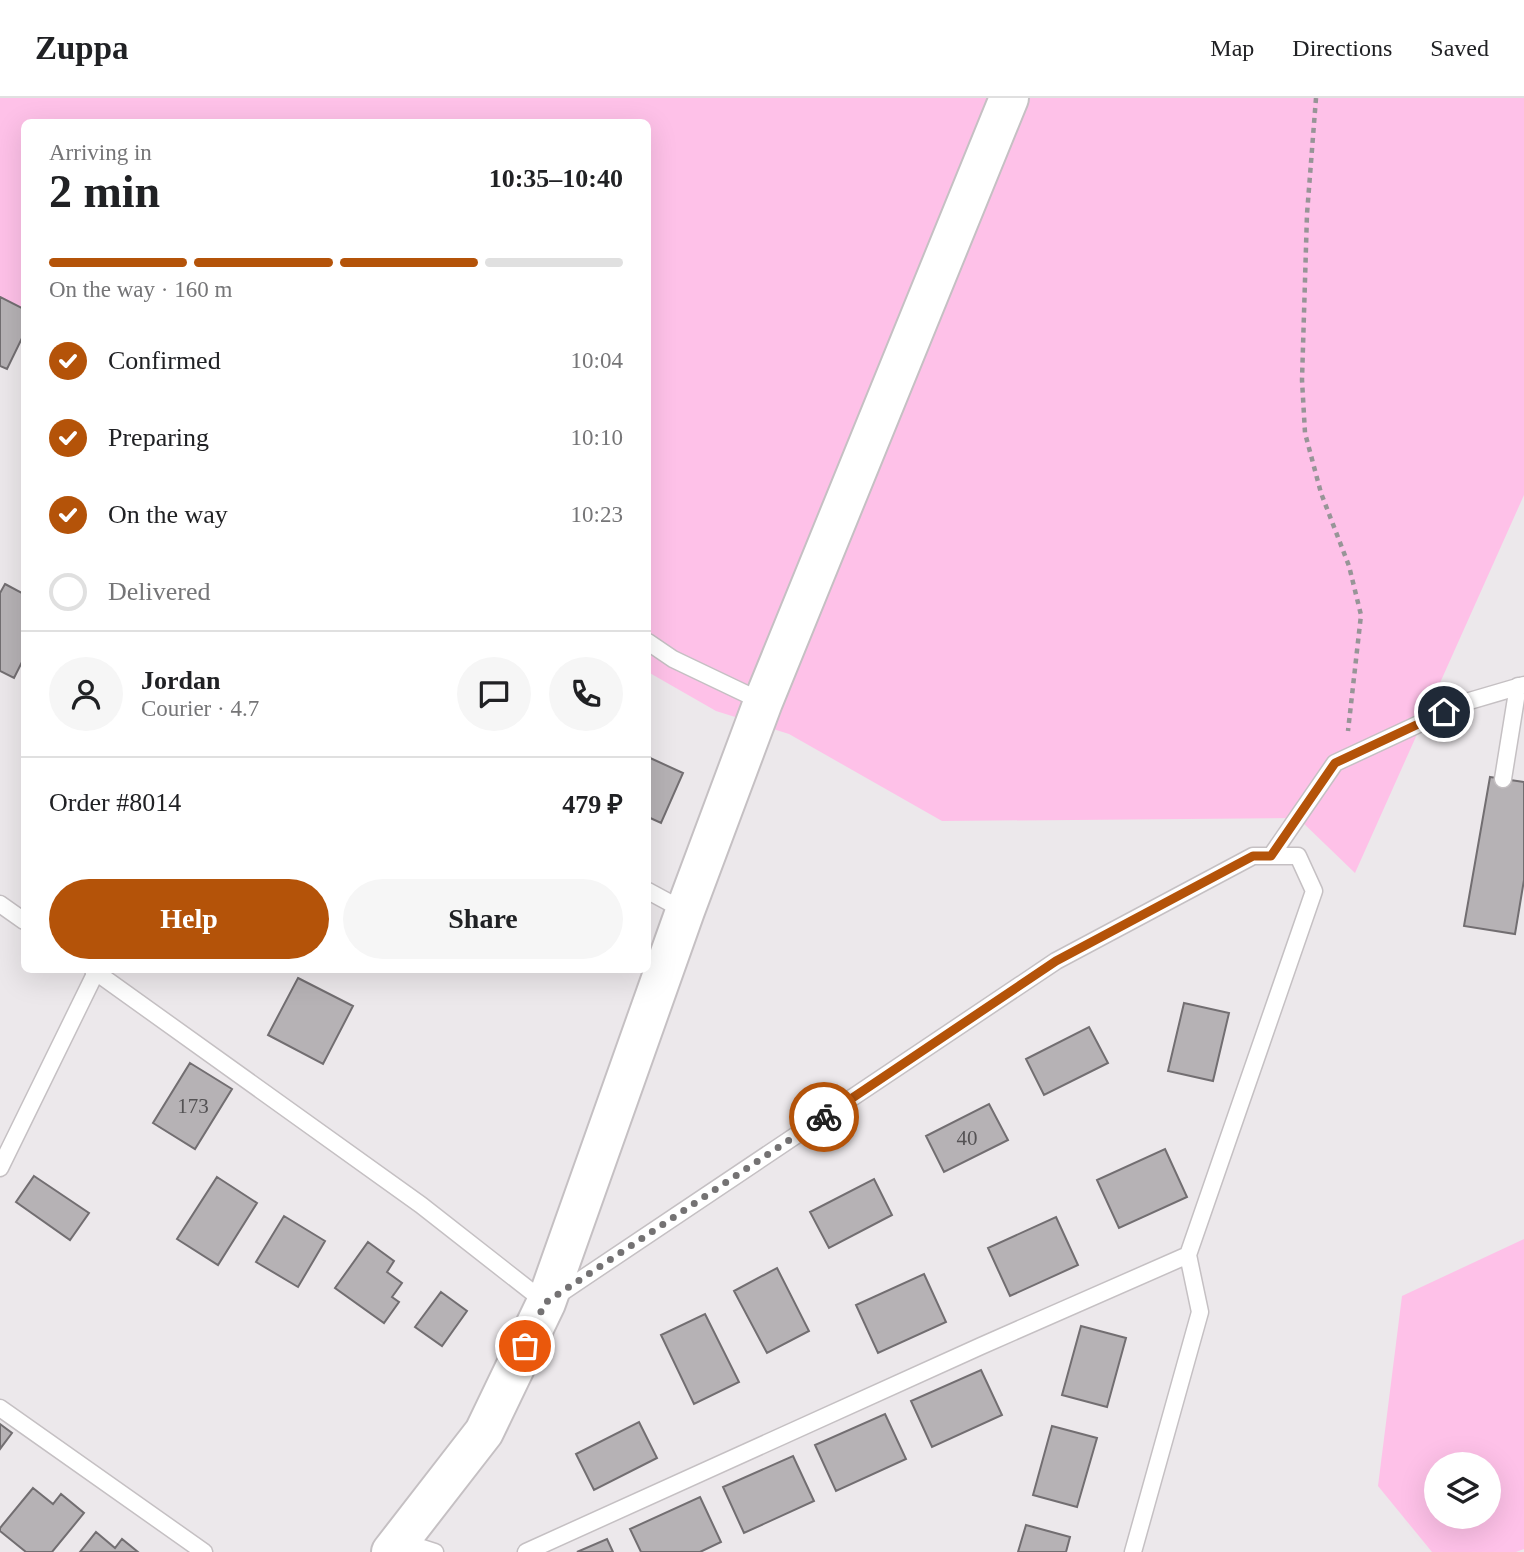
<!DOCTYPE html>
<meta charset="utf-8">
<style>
body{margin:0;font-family:Georgia,serif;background:#f6f6f6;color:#202124;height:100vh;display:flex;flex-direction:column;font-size:26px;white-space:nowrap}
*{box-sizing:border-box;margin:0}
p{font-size:23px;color:#757577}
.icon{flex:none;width:38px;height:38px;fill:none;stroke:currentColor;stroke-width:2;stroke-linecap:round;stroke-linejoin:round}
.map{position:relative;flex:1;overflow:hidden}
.panel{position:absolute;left:21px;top:21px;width:630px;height:854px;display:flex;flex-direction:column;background:#fff;border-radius:10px;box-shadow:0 7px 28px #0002}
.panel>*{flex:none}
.fabs{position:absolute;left:1424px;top:1354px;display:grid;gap:14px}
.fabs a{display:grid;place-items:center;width:77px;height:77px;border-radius:50%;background:#fff;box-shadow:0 7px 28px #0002;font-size:35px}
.pin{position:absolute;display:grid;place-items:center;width:60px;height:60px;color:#fff;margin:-30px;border:4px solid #fff;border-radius:50%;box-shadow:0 2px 7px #0007}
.courier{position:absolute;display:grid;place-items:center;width:70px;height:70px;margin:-35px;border:5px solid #b45309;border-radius:50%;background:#fff;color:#222;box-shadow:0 2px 9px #0007}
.overview em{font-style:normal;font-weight:700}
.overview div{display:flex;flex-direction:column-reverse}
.overview{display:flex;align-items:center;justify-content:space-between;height:119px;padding:0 28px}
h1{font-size:46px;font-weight:700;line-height:52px}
.bar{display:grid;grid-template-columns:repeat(4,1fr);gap:10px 7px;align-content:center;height:84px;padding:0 28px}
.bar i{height:9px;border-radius:5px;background:#e0e0e0}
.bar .on{background:#b45309}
.bar p{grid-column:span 4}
.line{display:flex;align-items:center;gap:18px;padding:0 28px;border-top:2px solid #e0e0e0}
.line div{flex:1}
.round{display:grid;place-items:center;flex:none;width:74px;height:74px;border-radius:37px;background:#f6f6f6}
ol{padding:0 28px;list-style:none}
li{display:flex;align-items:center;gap:21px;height:77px}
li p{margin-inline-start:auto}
li .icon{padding:7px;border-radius:50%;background:#b45309;color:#fff;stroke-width:4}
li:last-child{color:#757577}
li i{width:38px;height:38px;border:4px solid #e0e0e0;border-radius:50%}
.primary-button{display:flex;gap:14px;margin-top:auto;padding:14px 28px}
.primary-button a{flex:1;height:80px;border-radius:42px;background:#b45309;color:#fff;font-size:28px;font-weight:700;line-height:80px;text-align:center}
.primary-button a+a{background:#f6f6f6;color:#202124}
header{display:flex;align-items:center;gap:42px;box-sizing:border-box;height:98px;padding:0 35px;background:#fff;border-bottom:2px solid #e0e0e0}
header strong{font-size:33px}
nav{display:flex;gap:38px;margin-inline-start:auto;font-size:24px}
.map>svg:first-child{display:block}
</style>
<header>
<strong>Zuppa</strong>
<nav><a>Map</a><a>Directions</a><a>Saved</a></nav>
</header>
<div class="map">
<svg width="1524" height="1454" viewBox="0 0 1524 1454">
<rect width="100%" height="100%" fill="#ece8eb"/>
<!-- green -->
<path fill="#fec1e8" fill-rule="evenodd" d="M0 0H1524V397L1355 775 1298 720 942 723 789 636 716 613 648 574V24H24V211L0 199Z
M1524 1141V1451L1516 1454H1432L1378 1388 1402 1198ZM1437 1367H1489V1419H1437Z"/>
<!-- building -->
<path fill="#b6b2b5" stroke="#726e71" stroke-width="2" d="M0 199 24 211V236L7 271 0 268Z
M5 486 24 496V560L14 580 0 573V495Z
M648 659 683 675 661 725 648 719Z
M1490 679 1524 684V782L1515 836 1464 828Z
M298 880 353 908 323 966 268 937Z
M1184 905 1229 915 1213 983 1168 973Z
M1089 929 1108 965 1044 997 1026 961Z
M190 965 232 991 195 1051 153 1025Z
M989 1006 1008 1042 944 1074 926 1038Z
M1165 1051 1187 1099 1119 1130 1097 1082Z
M34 1078 89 1115 70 1142 16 1104Z
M217 1079 257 1105 218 1167 177 1141Z
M874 1081 892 1117 829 1150 810 1114Z
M284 1118 325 1143 298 1189 256 1164Z
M1056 1119 1078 1167 1010 1198 988 1150Z
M368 1144 394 1163 387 1174 402 1185 392 1199 399 1204 384 1225 335 1190Z
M777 1170 809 1233 767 1255 734 1193Z
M924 1176 946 1224 878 1255 856 1207Z
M441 1194 467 1213 442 1248 415 1229Z
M705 1216 739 1284 694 1306 661 1237Z
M1081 1228 1126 1240 1107 1309 1062 1297Z
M981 1272 1002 1317 932 1349 911 1303Z
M885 1316 906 1361 836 1393 815 1347Z
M639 1324 657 1360 594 1392 576 1356Z
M0 1326 12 1335 0 1351Z
M1052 1328 1097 1340 1077 1409 1033 1397Z
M793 1358 814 1403 744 1435 723 1389Z
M33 1390 53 1406 61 1396 84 1415 52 1454H26L0 1433V1430Z
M700 1399 721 1444 700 1454H641L630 1431Z
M1026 1427 1070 1439 1066 1454H1018Z
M96 1434 115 1450 122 1441 138 1454H80Z
M607 1441 613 1454H577Z"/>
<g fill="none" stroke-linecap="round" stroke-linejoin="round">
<defs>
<path id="lane" d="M648 544 673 561 763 604
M1503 681 1518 588
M1271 758 1335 665 1466 604 1524 587
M648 793 685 813
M0 806 24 823
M93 872 421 1107 546 1205 1056 863 1253 758H1298L1314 793 1188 1157 981 1248 526 1454
M0 1070 96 874
M0 1310 204 1454
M401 1443 435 1454
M1133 1454 1200 1214 1188 1157"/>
<path id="secondary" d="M391 1454 484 1334 546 1205 685 813 763 604 1009 0"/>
</defs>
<!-- lane casing -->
<use href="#lane" stroke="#c5c0c3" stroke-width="19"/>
<!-- secondary casing -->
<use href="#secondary" stroke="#c5c0c3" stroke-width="42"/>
<!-- path -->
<path stroke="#979597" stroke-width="4.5" stroke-dasharray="5 5" stroke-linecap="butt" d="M1316 0 1307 116 1302 282 1305 335 1321 395 1349 468 1361 517 1348 633"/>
<!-- lane -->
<use href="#lane" stroke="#fff" stroke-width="16"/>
<!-- secondary -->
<use href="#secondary" stroke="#fff" stroke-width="38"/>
</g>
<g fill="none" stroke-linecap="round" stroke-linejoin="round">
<!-- done -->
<path stroke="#747273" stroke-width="7" stroke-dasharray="0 12.6" d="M525 1248 545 1205 824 1019"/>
<!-- route -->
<path stroke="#b45309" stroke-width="9" d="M824 1019 1056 863 1253 758H1271L1335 665 1444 614"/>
</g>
<g text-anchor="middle" stroke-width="5" stroke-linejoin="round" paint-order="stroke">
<!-- number labels -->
<g font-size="21" fill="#545254">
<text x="193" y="1015">173</text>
<text x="967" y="1047">40</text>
</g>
</g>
</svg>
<div class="fabs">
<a><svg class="icon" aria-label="layers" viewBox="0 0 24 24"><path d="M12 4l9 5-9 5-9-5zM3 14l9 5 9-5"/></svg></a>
</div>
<div class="pin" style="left:525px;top:1248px;background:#ea580c"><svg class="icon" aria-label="bag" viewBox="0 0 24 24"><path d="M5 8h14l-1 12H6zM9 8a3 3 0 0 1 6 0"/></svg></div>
<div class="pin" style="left:1444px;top:614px;background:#1f2937"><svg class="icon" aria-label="home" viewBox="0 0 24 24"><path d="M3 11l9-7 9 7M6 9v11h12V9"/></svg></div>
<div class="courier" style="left:824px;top:1019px"><svg class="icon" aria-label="bike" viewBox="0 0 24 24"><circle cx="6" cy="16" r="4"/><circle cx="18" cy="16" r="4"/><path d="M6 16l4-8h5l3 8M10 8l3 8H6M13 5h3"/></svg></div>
<section class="panel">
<div class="overview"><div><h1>2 min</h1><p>Arriving in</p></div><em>10:35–10:40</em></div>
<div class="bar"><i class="on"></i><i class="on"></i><i class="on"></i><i></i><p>On the way · 160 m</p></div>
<ol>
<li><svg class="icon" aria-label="check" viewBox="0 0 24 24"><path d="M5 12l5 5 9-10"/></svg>Confirmed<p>10:04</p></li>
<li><svg class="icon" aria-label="check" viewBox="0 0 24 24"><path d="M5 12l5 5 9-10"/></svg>Preparing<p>10:10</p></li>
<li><svg class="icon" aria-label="check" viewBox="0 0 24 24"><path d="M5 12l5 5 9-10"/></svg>On the way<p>10:23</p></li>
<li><i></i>Delivered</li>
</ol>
<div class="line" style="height:126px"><a class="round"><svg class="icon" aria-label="person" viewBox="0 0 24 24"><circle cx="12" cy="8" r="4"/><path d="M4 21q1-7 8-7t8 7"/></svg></a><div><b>Jordan</b><p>Courier · 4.7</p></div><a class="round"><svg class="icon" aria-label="chat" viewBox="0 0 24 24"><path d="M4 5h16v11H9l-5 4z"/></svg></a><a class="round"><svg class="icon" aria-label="phone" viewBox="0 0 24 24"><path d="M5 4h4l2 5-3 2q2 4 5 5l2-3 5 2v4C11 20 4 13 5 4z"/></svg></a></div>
<div class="line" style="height:91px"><div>Order #8014</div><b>479 ₽</b></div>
<div class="primary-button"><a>Help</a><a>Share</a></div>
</section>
</div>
